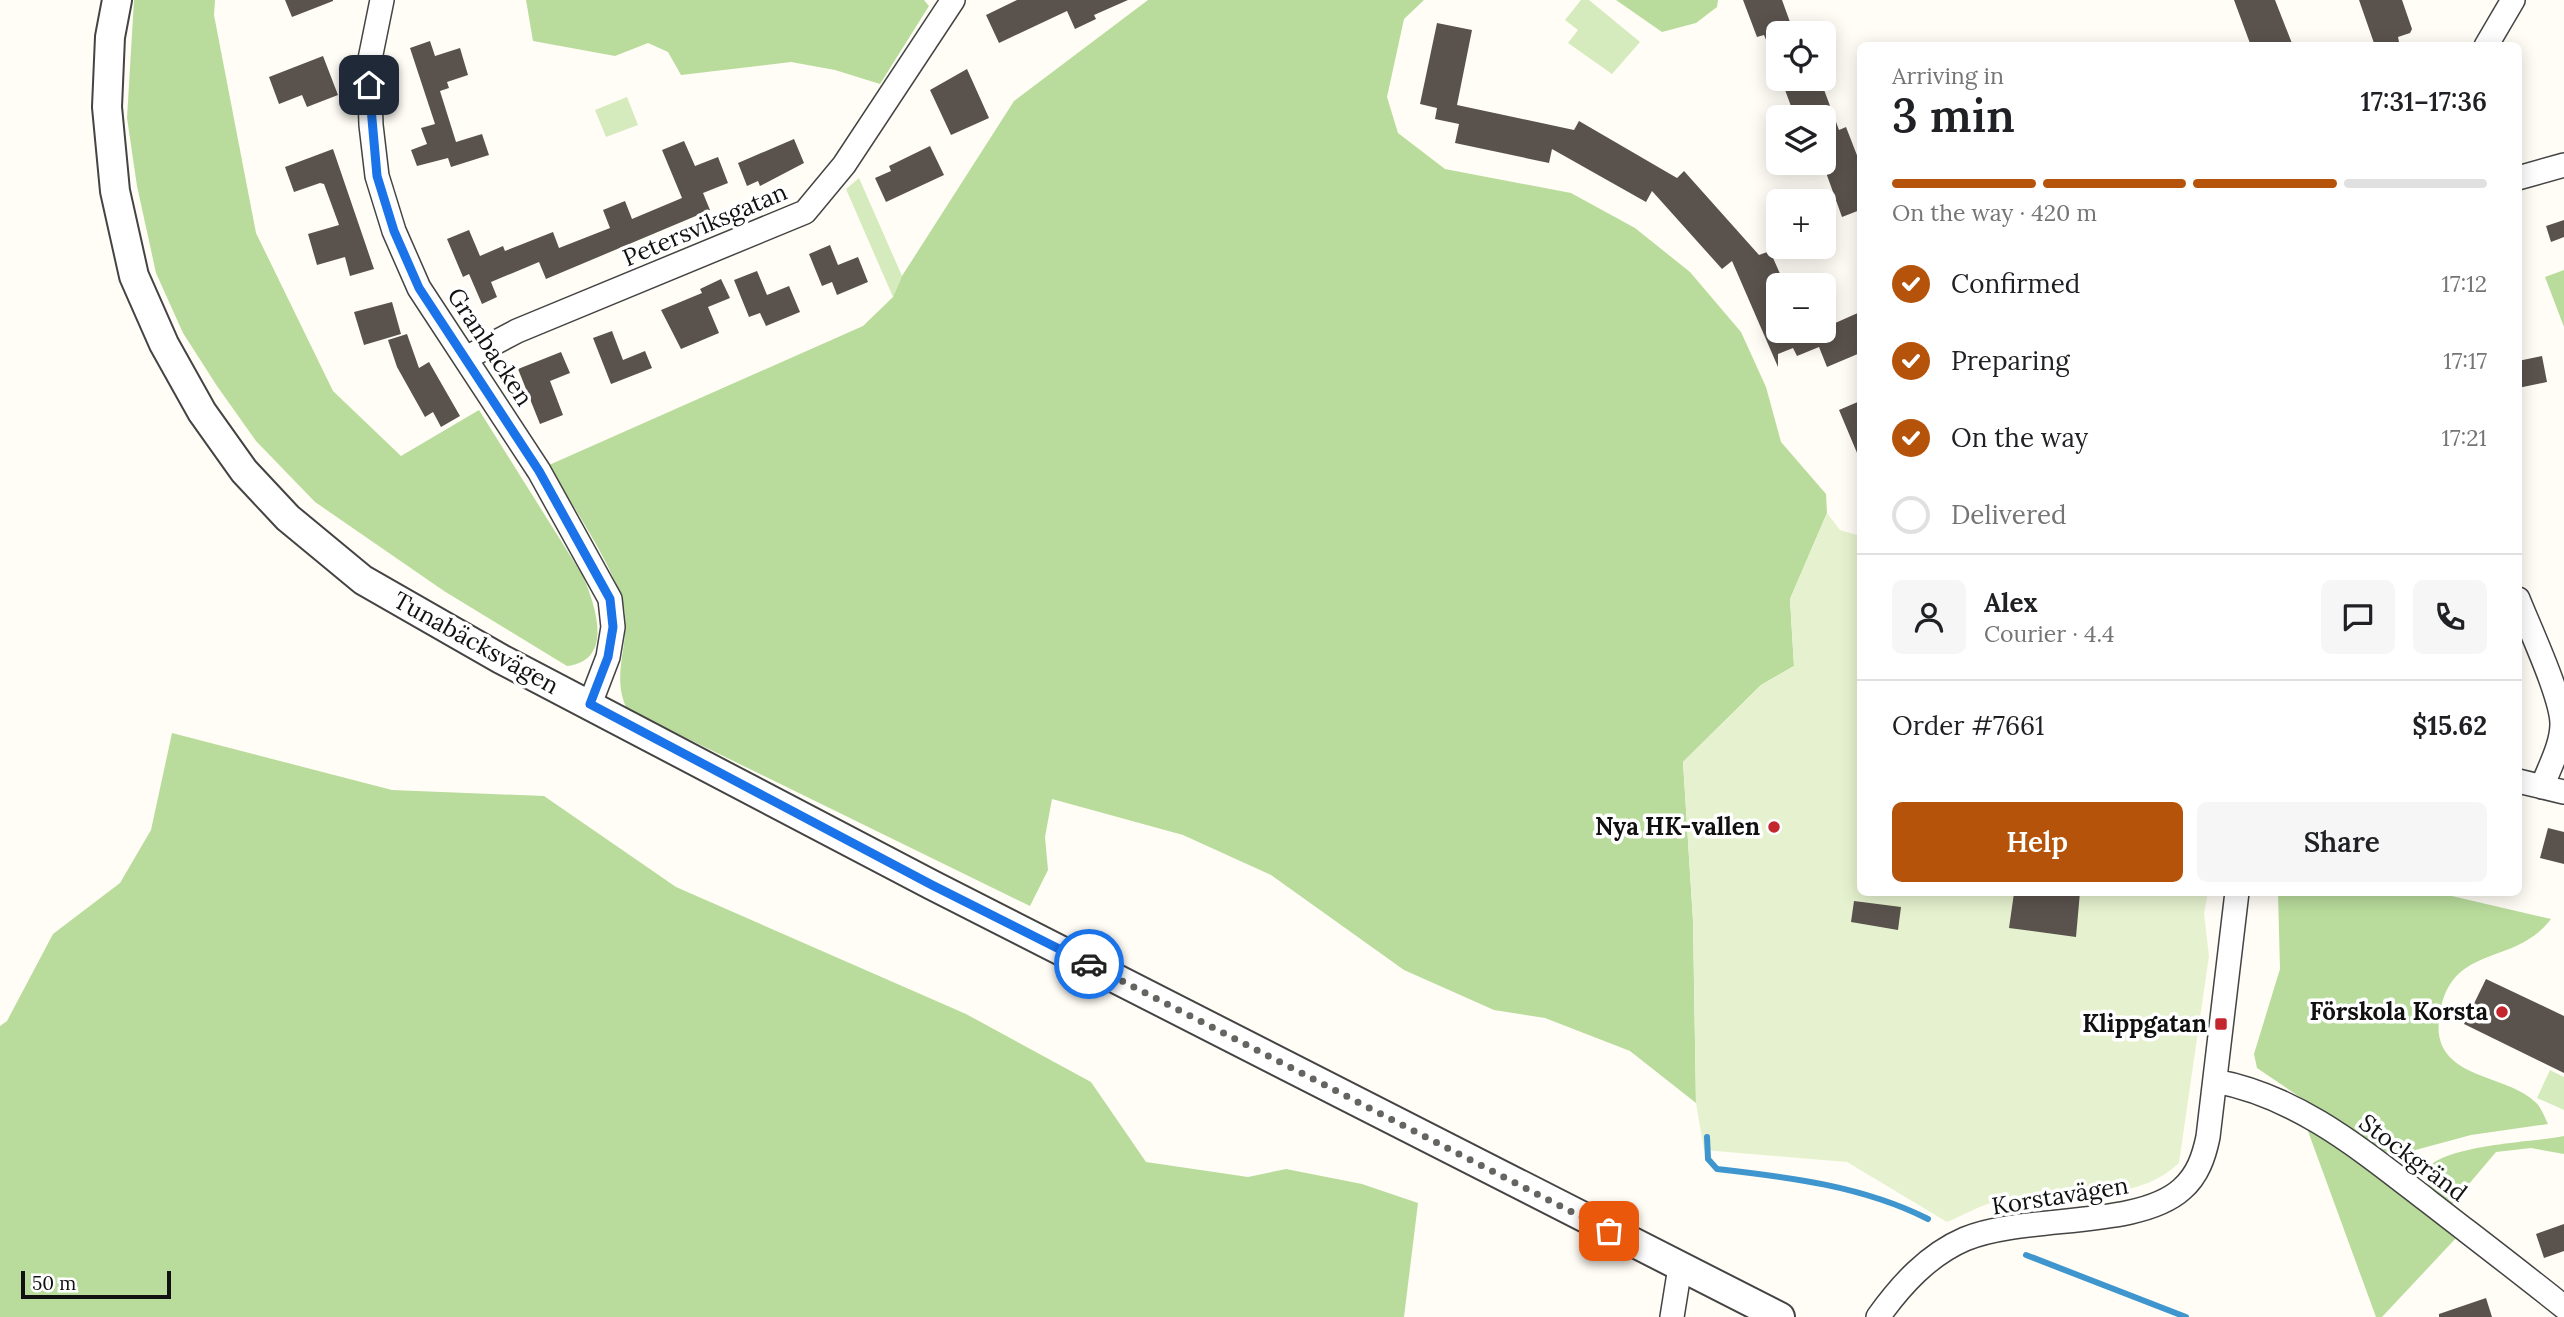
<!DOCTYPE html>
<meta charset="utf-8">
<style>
body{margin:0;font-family:Lora,serif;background:#f6f6f6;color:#202124;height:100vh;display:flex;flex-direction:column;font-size:26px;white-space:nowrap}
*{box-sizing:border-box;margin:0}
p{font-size:23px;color:#757577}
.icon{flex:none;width:38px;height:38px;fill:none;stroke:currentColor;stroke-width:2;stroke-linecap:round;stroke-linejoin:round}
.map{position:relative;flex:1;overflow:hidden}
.drawer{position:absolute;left:1857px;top:42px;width:665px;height:854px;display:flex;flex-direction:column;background:#fff;border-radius:10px;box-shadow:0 4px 18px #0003}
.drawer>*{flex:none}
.controls{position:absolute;left:1766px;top:21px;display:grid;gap:14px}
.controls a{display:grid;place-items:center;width:70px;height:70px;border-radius:10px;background:#fff;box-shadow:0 4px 18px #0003;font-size:35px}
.scale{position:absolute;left:21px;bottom:18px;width:150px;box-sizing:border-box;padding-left:7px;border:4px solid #111;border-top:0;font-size:19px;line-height:24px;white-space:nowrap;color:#111;-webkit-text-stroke:5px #fff;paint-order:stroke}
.pin{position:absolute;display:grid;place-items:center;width:60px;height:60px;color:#fff;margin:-30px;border-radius:14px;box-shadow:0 4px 10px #0006}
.courier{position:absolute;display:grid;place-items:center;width:70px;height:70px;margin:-35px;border:5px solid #1a73e8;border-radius:50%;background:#fff;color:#222;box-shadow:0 2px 9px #0007}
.summary em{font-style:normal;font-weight:600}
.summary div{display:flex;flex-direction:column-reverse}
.summary{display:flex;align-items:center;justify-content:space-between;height:119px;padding:0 35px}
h1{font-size:46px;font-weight:600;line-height:52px}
.bar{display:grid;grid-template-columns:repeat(4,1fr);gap:10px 7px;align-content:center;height:84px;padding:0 35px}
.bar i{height:9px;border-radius:5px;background:#e0e0e0}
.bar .on{background:#b45309}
.bar p{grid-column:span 4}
.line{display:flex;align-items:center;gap:18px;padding:0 35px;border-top:2px solid #e0e0e0}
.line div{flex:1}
.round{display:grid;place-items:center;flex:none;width:74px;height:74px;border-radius:10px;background:#f6f6f6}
ol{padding:0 35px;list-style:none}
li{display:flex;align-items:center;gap:21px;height:77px}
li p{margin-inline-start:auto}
li .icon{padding:7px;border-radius:50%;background:#b45309;color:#fff;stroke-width:4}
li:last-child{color:#757577}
li i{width:38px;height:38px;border:4px solid #e0e0e0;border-radius:50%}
.action{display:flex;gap:14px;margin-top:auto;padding:14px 35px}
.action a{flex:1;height:80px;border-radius:10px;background:#b45309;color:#fff;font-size:28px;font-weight:600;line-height:80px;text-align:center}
.action a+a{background:#f6f6f6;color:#202124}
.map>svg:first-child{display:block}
</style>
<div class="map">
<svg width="2564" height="1317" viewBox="0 0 2564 1317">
<rect width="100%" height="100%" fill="#fffdf5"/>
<!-- green -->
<path fill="#d5ebbd" d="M1581 0H1589L1640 42 1612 74 1568 43 1578 30 1565 20Z
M627 97 638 125 606 137 595 110Z
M859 178 902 276 893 297 846 189Z
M2550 1070 2564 1077V1110L2537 1098Z"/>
<!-- forest -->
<path fill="#b9dc9c" d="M134 0H215L214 15 256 233 333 391 401 456 479 410 583 576C595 605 615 660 567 666L444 591 315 502 256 441 217 386 183 333 156 273 137 186 127 118Z
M526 0H924L929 6 880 84 835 70 791 62 681 75 668 52 648 43 615 56 533 41Z
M1148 0H1424L1404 19 1387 97 1398 133 1445 169 1571 193 1635 228 1690 272 1741 332 1766 387 1781 442 1826 494 1827 513 1790 599 1794 666 1761 685 1683 762 1693 920 1696 1103 1630 1051 1545 1018 1494 1010 1404 970 1271 875 1183 835 1052 799 1045 837 1048 870 1030 906 627 709C610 676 631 643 624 608 617 571 569 501 549 465L863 326 893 297 902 276 1014 101Z
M1616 0H1718L1717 7 1696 23 1662 32Z
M2564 270V327L2545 277Z
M172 733 392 790 544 796 676 887 966 1014 1091 1082 1146 1162 1248 1177 1286 1169 1362 1184 1418 1203 1404 1317H0V1026L7 1021 53 934 120 883 151 830Z
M2278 893H2439L2551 919C2513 969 2448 941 2439 1020 2432 1079 2506 1074 2534 1101 2541 1106 2544 1116 2548 1124L2471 1135 2408 1152 2389 1153 2369 1144 2257 1068 2254 1054 2280 969Z
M2305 1123 2373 1172 2456 1238 2382 1317H2376Z
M2564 1136V1154L2531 1148 2496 1152 2452 1204 2427 1184 2424 1173C2439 1144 2532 1143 2564 1136Z"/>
<!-- pitch -->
<path fill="#e6f2cf" d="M1827 513 1840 530 1860 536V892L2208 893 2204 913 2209 956 2179 1163C2134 1206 2059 1192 2002 1200 1984 1203 1964 1215 1947 1222L1847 1162 1704 1150 1696 1103 1693 920 1683 762 1761 685 1794 666 1790 599Z"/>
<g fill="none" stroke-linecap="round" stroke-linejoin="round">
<!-- stream -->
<path stroke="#3f96cf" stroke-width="6" d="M1707 1137 1708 1159 1717 1169C1788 1177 1863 1186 1928 1219
M2026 1255 2186 1317"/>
</g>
<!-- building -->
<path fill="#5a524d" d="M285 0H333V1L292 17Z
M1017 0H1128L1094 15 1096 19 1075 29 1067 11 999 43 986 15Z
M1743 0H1782L1794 33H1778V68L1764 35 1757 37Z
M2234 0H2275L2293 46H2251Z
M2359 0H2402L2412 29 2410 33 2398 37 2399 42 2375 46Z
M1437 23 1472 30 1457 105 1574 130 1579 121 1677 178 1684 171 1759 255 1770 251 1785 285H1778V331H1824V328L1860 312V353L1827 367 1819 347 1797 356 1793 348 1778 354V367L1732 261 1722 269 1652 191 1646 202 1552 149 1549 163 1455 143 1459 124 1435 119 1437 108 1420 104Z
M430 41 435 56 460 48 468 75 447 82 449 88 440 91 456 142 482 134 489 155 451 167 448 158 417 166 411 150 427 144 421 128 435 124 410 48Z
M323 56 338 95 307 107 302 95 279 104 269 77Z
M967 69 989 118 951 135 930 90Z
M1781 79H1820L1839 130 1846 127 1860 163V210L1842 217 1824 167V117H1795Z
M794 139 804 163 760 186 758 181 747 186 738 163Z
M684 141 695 166 718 157 728 183 703 193 710 210 546 279 539 262 491 282 497 297 482 304 469 274 463 277 447 239 469 230 480 256 503 246 505 251 553 232 559 248 610 228 603 210 625 201 632 219 682 198 662 150Z
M930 146 944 175 886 202 875 178 891 171 889 166Z
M333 149 374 269 350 276 345 257 317 265 308 234 339 225 324 184 320 183 294 192 285 167Z
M2564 220V237L2551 242 2546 226Z
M830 245 838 265 858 257 868 282 837 295 832 282 822 286 809 254Z
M757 271 767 295 789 286 800 312 766 326 760 313 749 317 734 280Z
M721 279 730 298 708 307 719 333 681 349 661 310 702 293 700 289Z
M392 302 401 334 364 345 354 312Z
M612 331 623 360 645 351 652 368 611 384 593 338Z
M407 334 419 368 429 362 460 416 441 427 433 412 425 417 397 367 388 340Z
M561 352 570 373 550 381 563 415 540 424 518 369Z
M2542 356 2547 382 2518 388V361Z
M1860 401V460L1839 410Z
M2548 828 2564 832V864L2540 858Z
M2040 892H2080L2076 937 2009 928 2014 893 2040 896Z
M1854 901 1901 907 1898 930 1851 922Z
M2486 979 2564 1016V1073L2464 1024Z
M2564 1224V1251L2544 1258 2536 1234Z
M2486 1298 2492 1317H2439V1314Z"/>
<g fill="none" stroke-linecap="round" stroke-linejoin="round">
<defs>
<path id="minor" d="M382 0 369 64 371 125 377 176 394 231 419 288 539 471 610 599 613 627 608 657 590 704
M2486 46 2513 0
M2518 178 2564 165
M466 358 517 331 805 212 844 165 953 0
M2518 599C2529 627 2562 697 2562 724 2562 745 2549 768 2542 787
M2518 781 2564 792
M2215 1081C2298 1096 2363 1151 2428 1201 2473 1236 2519 1271 2564 1307
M1672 1317 1680 1267
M1878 1317C1901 1285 1928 1255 1965 1239 2026 1214 2138 1229 2182 1189 2198 1175 2204 1156 2208 1137L2237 892"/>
<path id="tertiary" d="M117 0 110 37 107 107 115 191 134 276 164 344 202 412 244 471 288 518 363 580 501 659 932 885 1780 1317"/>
</defs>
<!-- minor casing -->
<use href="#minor" stroke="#444" stroke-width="26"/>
<!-- tertiary casing -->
<use href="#tertiary" stroke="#444" stroke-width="32"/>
<!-- minor -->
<use href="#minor" stroke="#fff" stroke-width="23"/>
<!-- tertiary -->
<use href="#tertiary" stroke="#fff" stroke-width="28"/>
</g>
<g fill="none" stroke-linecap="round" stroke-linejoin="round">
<!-- done -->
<path stroke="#646461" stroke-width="7" stroke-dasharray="0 12.6" d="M1089 964 1609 1231"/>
<!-- route -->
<path stroke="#1a73e8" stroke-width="9" d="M369 85 377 176 394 231 419 288 539 471 610 599 613 627 608 657 590 704 932 885 1089 964"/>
</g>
<!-- markers -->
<g fill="#c4262e" stroke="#fff" stroke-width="2.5">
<circle cx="1774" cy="827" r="7"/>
<circle cx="2502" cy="1012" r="7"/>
<rect x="2214" y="1017" width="14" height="14" rx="3.5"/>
</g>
<g text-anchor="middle" stroke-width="7" stroke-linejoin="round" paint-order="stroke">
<!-- street labels -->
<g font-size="24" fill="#111" stroke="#fff">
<text transform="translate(705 225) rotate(-23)" y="8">Petersviksgatan</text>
<text transform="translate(490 347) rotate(57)" y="8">Granbacken</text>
<text transform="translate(476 643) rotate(29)" y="8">Tunabäcksvägen</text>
<text transform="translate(2413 1158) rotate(37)" y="8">Stockgränd</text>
<text transform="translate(2060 1196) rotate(-9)" y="8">Korstavägen</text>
</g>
<!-- poi labels -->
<g font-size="24" font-weight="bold" fill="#111" stroke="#fff" text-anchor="end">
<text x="1760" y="835">Nya HK-vallen</text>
<text x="2488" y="1020">Förskola Korsta</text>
<text x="2207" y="1032">Klippgatan</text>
</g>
</g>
</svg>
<div class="controls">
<a><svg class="icon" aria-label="locate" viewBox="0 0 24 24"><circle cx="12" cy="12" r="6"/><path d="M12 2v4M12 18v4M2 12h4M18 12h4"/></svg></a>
<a><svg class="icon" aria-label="layers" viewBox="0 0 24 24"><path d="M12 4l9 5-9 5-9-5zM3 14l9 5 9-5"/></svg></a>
<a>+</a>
<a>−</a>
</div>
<div class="scale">50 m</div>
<div class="pin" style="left:1609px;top:1231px;background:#ea580c"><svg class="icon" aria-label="bag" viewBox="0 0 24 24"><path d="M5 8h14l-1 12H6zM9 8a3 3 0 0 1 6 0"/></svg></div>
<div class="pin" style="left:369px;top:85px;background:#1f2937"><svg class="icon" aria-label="home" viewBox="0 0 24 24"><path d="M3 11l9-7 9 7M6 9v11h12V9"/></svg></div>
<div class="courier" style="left:1089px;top:964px"><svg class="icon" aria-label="car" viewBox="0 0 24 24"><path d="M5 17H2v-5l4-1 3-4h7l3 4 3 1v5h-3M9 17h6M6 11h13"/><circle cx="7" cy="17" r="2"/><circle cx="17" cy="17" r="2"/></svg></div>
<section class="drawer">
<div class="summary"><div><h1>3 min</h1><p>Arriving in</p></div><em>17:31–17:36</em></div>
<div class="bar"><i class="on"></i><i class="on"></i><i class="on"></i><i></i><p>On the way · 420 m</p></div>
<ol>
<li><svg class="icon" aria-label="check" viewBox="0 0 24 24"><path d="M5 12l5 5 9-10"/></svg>Confirmed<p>17:12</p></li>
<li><svg class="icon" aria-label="check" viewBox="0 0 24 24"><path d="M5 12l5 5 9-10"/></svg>Preparing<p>17:17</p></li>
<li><svg class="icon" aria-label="check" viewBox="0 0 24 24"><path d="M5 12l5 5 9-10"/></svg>On the way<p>17:21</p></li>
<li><i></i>Delivered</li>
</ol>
<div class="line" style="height:126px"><a class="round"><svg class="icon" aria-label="person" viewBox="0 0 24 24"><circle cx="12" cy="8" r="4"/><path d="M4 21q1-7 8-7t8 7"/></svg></a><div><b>Alex</b><p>Courier · 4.4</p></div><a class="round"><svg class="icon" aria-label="chat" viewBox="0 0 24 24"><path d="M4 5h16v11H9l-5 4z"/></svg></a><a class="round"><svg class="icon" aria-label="phone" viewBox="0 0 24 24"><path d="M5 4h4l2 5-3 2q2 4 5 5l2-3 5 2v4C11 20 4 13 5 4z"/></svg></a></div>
<div class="line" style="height:91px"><div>Order #7661</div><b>$15.62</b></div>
<div class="action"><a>Help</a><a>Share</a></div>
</section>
</div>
